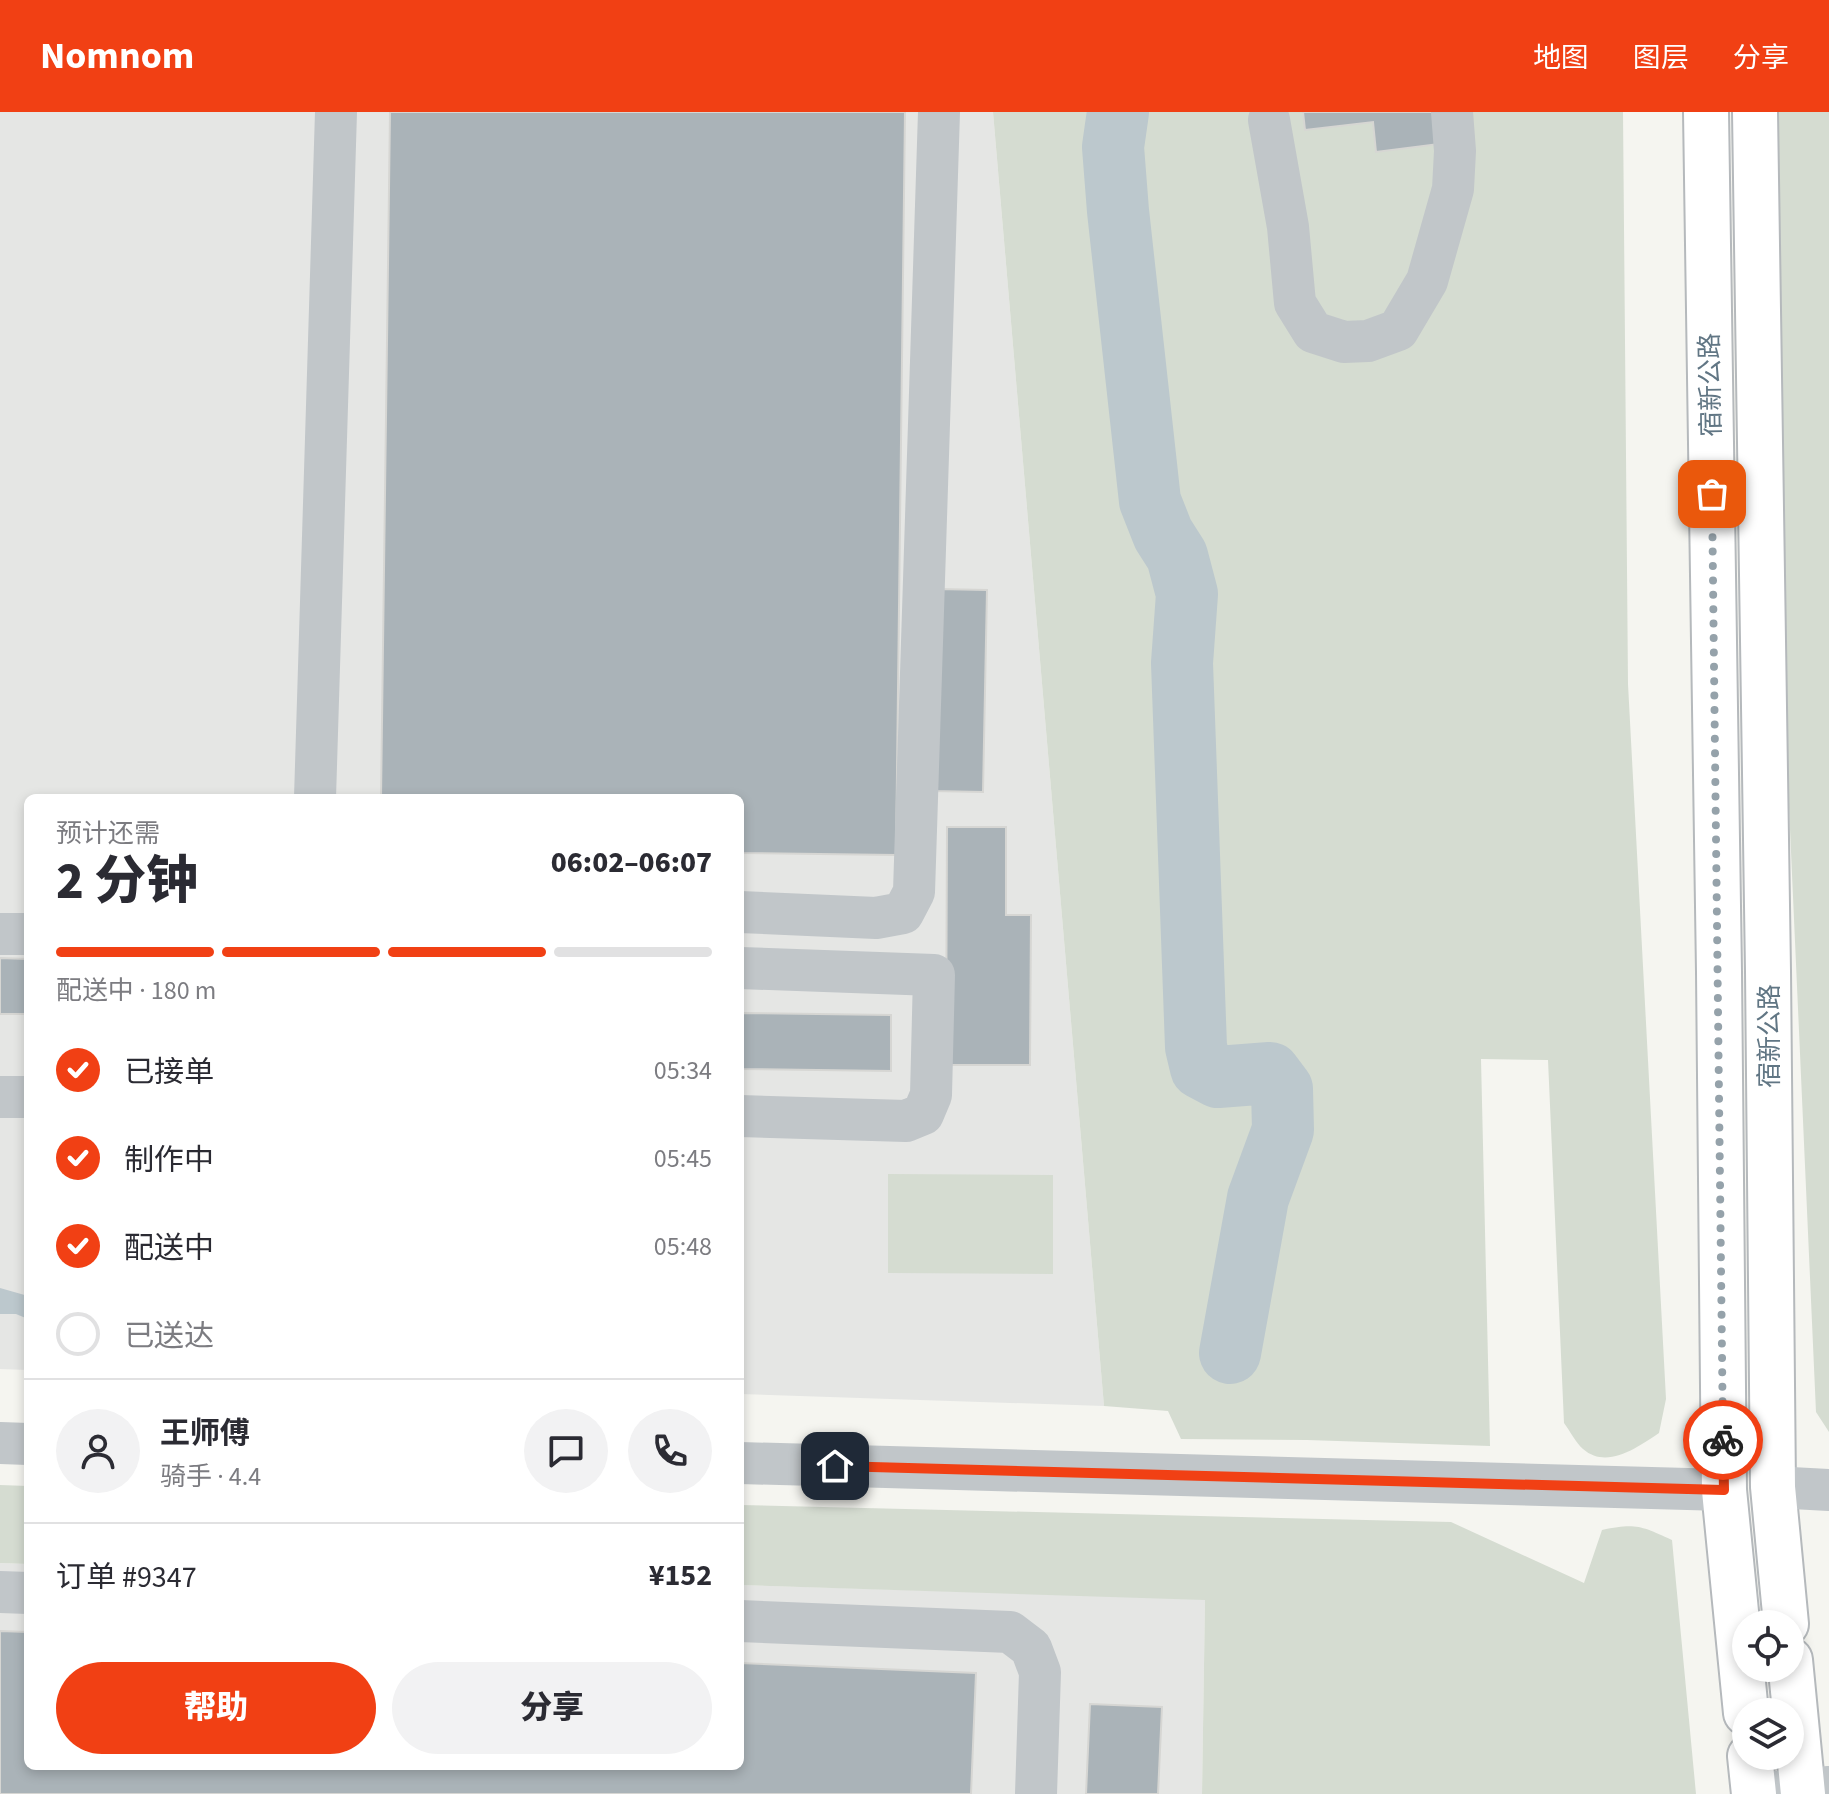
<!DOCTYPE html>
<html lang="zh">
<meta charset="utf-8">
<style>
body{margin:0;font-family:"Source Sans 3","Noto Sans SC",sans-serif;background:#f2f2f3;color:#2b2b33;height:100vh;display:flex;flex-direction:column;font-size:30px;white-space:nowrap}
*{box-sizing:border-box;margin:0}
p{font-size:26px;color:#7c7c81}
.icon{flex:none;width:44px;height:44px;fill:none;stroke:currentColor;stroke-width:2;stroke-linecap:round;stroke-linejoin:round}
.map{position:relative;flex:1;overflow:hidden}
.sheet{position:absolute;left:24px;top:682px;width:720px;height:976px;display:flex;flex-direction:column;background:#fff;border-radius:12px;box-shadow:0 4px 12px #0003}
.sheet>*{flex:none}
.buttons{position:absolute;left:1732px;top:1498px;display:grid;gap:16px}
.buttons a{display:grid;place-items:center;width:72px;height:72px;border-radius:50%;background:#fff;box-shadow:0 4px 12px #0003;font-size:40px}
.pin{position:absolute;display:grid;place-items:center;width:68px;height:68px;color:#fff;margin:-34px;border-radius:16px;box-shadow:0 4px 12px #0006}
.courier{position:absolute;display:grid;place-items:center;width:80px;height:80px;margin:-40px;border:6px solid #f14014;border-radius:50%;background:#fff;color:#222;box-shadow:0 2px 10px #0007}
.headline em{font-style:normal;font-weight:800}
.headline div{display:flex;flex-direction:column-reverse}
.headline{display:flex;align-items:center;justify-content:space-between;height:136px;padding:0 32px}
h1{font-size:52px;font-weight:800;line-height:60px}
.bar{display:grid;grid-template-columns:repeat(4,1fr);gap:12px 8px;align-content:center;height:96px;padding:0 32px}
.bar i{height:10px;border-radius:6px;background:#e1e1e2}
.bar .on{background:#f14014}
.bar p{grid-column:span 4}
.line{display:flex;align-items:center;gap:20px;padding:0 32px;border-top:2px solid #e1e1e2}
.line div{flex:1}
.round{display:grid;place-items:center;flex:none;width:84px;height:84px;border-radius:42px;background:#f2f2f3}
ol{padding:0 32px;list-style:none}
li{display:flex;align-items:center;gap:24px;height:88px}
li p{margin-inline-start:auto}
li .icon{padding:8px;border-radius:50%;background:#f14014;color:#fff;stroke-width:4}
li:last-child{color:#7c7c81}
li i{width:44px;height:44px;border:4px solid #e1e1e2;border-radius:50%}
.action{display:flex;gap:16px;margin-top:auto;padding:16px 32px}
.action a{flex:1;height:92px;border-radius:48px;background:#f14014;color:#fff;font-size:32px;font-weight:800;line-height:92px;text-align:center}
.action a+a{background:#f2f2f3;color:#2b2b33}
header{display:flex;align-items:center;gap:48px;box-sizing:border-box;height:112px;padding:0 40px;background:#f14014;color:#fff}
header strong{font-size:38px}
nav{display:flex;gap:44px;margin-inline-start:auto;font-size:28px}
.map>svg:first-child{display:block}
</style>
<header>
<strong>Nomnom</strong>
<nav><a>地图</a><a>图层</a><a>分享</a></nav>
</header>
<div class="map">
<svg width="1829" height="1682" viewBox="0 0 1829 1682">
<rect width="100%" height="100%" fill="#f5f5f0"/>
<!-- built -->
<path fill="#e5e6e4" d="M0 0H993L1104 1294 740 1282V686H28V1258L0 1257Z
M0 1451 28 1452V1654H740V1473L1205 1487 1202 1682H0Z"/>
<!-- green -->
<path fill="#d5dcd1" d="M993 0H1623L1628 572 1666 1287 1659 1321C1638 1335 1607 1358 1583 1337 1576 1331 1570 1319 1564 1311L1548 948 1481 947 1490 1334 1307 1328 1181 1327 1168 1299 1104 1294Z
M1775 0H1829V1320L1816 1300 1784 583Z
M888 1062 1053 1063V1162L888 1161Z
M0 1373 28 1374V1452L0 1451Z
M740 1393 1451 1410 1584 1471 1602 1418C1636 1411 1641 1414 1672 1428L1696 1682H1202L1205 1488 740 1473Z"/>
<!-- water -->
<path fill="#bcc8cd" d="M0 1176 28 1184V1207L16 1202H0Z"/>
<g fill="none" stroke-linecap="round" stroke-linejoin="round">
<!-- river -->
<path stroke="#bcc8cd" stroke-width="62" d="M1118 0 1113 35 1118 99 1150 389 1163 422 1177 444 1187 482 1182 551 1196 935 1201 956 1218 965 1270 961 1282 977 1283 1018 1258 1086 1230 1241"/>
</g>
<!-- building -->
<path fill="#aab3b8" stroke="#d6d6d3" stroke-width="2" d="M390 0H905L896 743 740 741V686H381Z
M1303 0H1444L1447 31 1376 40 1373 10 1305 18Z
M937 477 987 478 983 680 932 679Z
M947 715H1006V803H1031L1030 953H946Z
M0 846 28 847V902H0Z
M740 901 891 903V959L740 957Z
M0 1519 28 1520V1654H740V1551L976 1561 971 1682H0Z
M1090 1592 1162 1595 1158 1682H1086Z"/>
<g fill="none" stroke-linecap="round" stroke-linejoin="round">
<defs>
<path id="highway" d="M1706 0 1719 860 1724 1378 1746 1601
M1755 0 1768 859 1773 1375 1786 1512
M1790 1548 1803 1682
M1750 1644 1754 1682"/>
</defs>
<!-- highway casing -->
<use href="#highway" stroke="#b5b9bc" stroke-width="48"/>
<!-- minor -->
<path stroke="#c1c6c9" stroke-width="42" d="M1269 8 1288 115 1295 191 1313 220 1344 230 1368 229 1398 218 1427 169 1453 77 1455 39 1452 0
M315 686 336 0
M740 800 876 806 903 801 914 780 939 0
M0 822H28
M740 856 934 863 931 983 923 1002 906 1009 740 1004
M0 985H28
M0 1331 28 1332
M740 1351 1724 1378
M1773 1375 1829 1378
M0 1480 28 1481
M740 1509 1010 1520 1031 1536 1040 1560 1036 1682
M1754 1682 1829 1675"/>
<!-- highway -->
<use href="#highway" stroke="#fff" stroke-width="44"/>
</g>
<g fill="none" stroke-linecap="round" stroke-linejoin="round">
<!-- done -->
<path stroke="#95a2aa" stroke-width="8" stroke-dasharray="0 14.4" d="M1712 382 1723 1328"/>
<!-- route -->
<path stroke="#f14014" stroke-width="10" d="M835 1354 1724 1378 1723 1328"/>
</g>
<g text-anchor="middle" stroke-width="8" stroke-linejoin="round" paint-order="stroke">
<!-- street labels -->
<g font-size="26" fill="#617684" stroke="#fff">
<text transform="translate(1710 273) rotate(-91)" y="9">宿新公路</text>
<text transform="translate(1769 924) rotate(-90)" y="9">宿新公路</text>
</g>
</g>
</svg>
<div class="buttons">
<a><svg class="icon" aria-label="locate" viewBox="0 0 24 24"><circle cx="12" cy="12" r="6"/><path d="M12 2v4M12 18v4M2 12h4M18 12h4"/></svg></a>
<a><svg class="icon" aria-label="layers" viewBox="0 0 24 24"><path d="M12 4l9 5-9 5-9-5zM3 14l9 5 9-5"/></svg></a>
</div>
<div class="pin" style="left:1712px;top:382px;background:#ea580c"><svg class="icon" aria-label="bag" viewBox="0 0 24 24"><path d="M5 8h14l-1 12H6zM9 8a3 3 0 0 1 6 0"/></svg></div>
<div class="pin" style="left:835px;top:1354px;background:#1f2937"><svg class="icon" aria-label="home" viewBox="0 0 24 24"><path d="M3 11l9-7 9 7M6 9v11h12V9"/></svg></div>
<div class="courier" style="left:1723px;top:1328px"><svg class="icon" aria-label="bike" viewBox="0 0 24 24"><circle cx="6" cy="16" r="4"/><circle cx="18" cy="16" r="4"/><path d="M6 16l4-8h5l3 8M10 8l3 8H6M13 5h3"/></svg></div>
<section class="sheet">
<div class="headline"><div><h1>2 分钟</h1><p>预计还需</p></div><em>06:02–06:07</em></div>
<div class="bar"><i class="on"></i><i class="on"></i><i class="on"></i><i></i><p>配送中 · 180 m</p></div>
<ol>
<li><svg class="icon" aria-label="check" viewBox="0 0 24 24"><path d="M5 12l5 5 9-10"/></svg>已接单<p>05:34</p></li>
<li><svg class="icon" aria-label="check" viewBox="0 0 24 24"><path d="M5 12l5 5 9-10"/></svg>制作中<p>05:45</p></li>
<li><svg class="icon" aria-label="check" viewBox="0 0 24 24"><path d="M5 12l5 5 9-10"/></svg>配送中<p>05:48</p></li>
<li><i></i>已送达</li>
</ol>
<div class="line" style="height:144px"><a class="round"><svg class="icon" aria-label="person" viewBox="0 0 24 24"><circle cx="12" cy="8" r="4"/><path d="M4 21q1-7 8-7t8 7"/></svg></a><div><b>王师傅</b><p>骑手 · 4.4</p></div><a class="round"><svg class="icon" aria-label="chat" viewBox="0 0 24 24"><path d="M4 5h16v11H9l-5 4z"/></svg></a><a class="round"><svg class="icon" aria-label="phone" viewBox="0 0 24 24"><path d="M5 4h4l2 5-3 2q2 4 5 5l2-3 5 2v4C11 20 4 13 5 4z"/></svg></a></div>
<div class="line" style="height:104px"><div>订单 #9347</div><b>¥152</b></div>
<div class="action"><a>帮助</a><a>分享</a></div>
</section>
</div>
